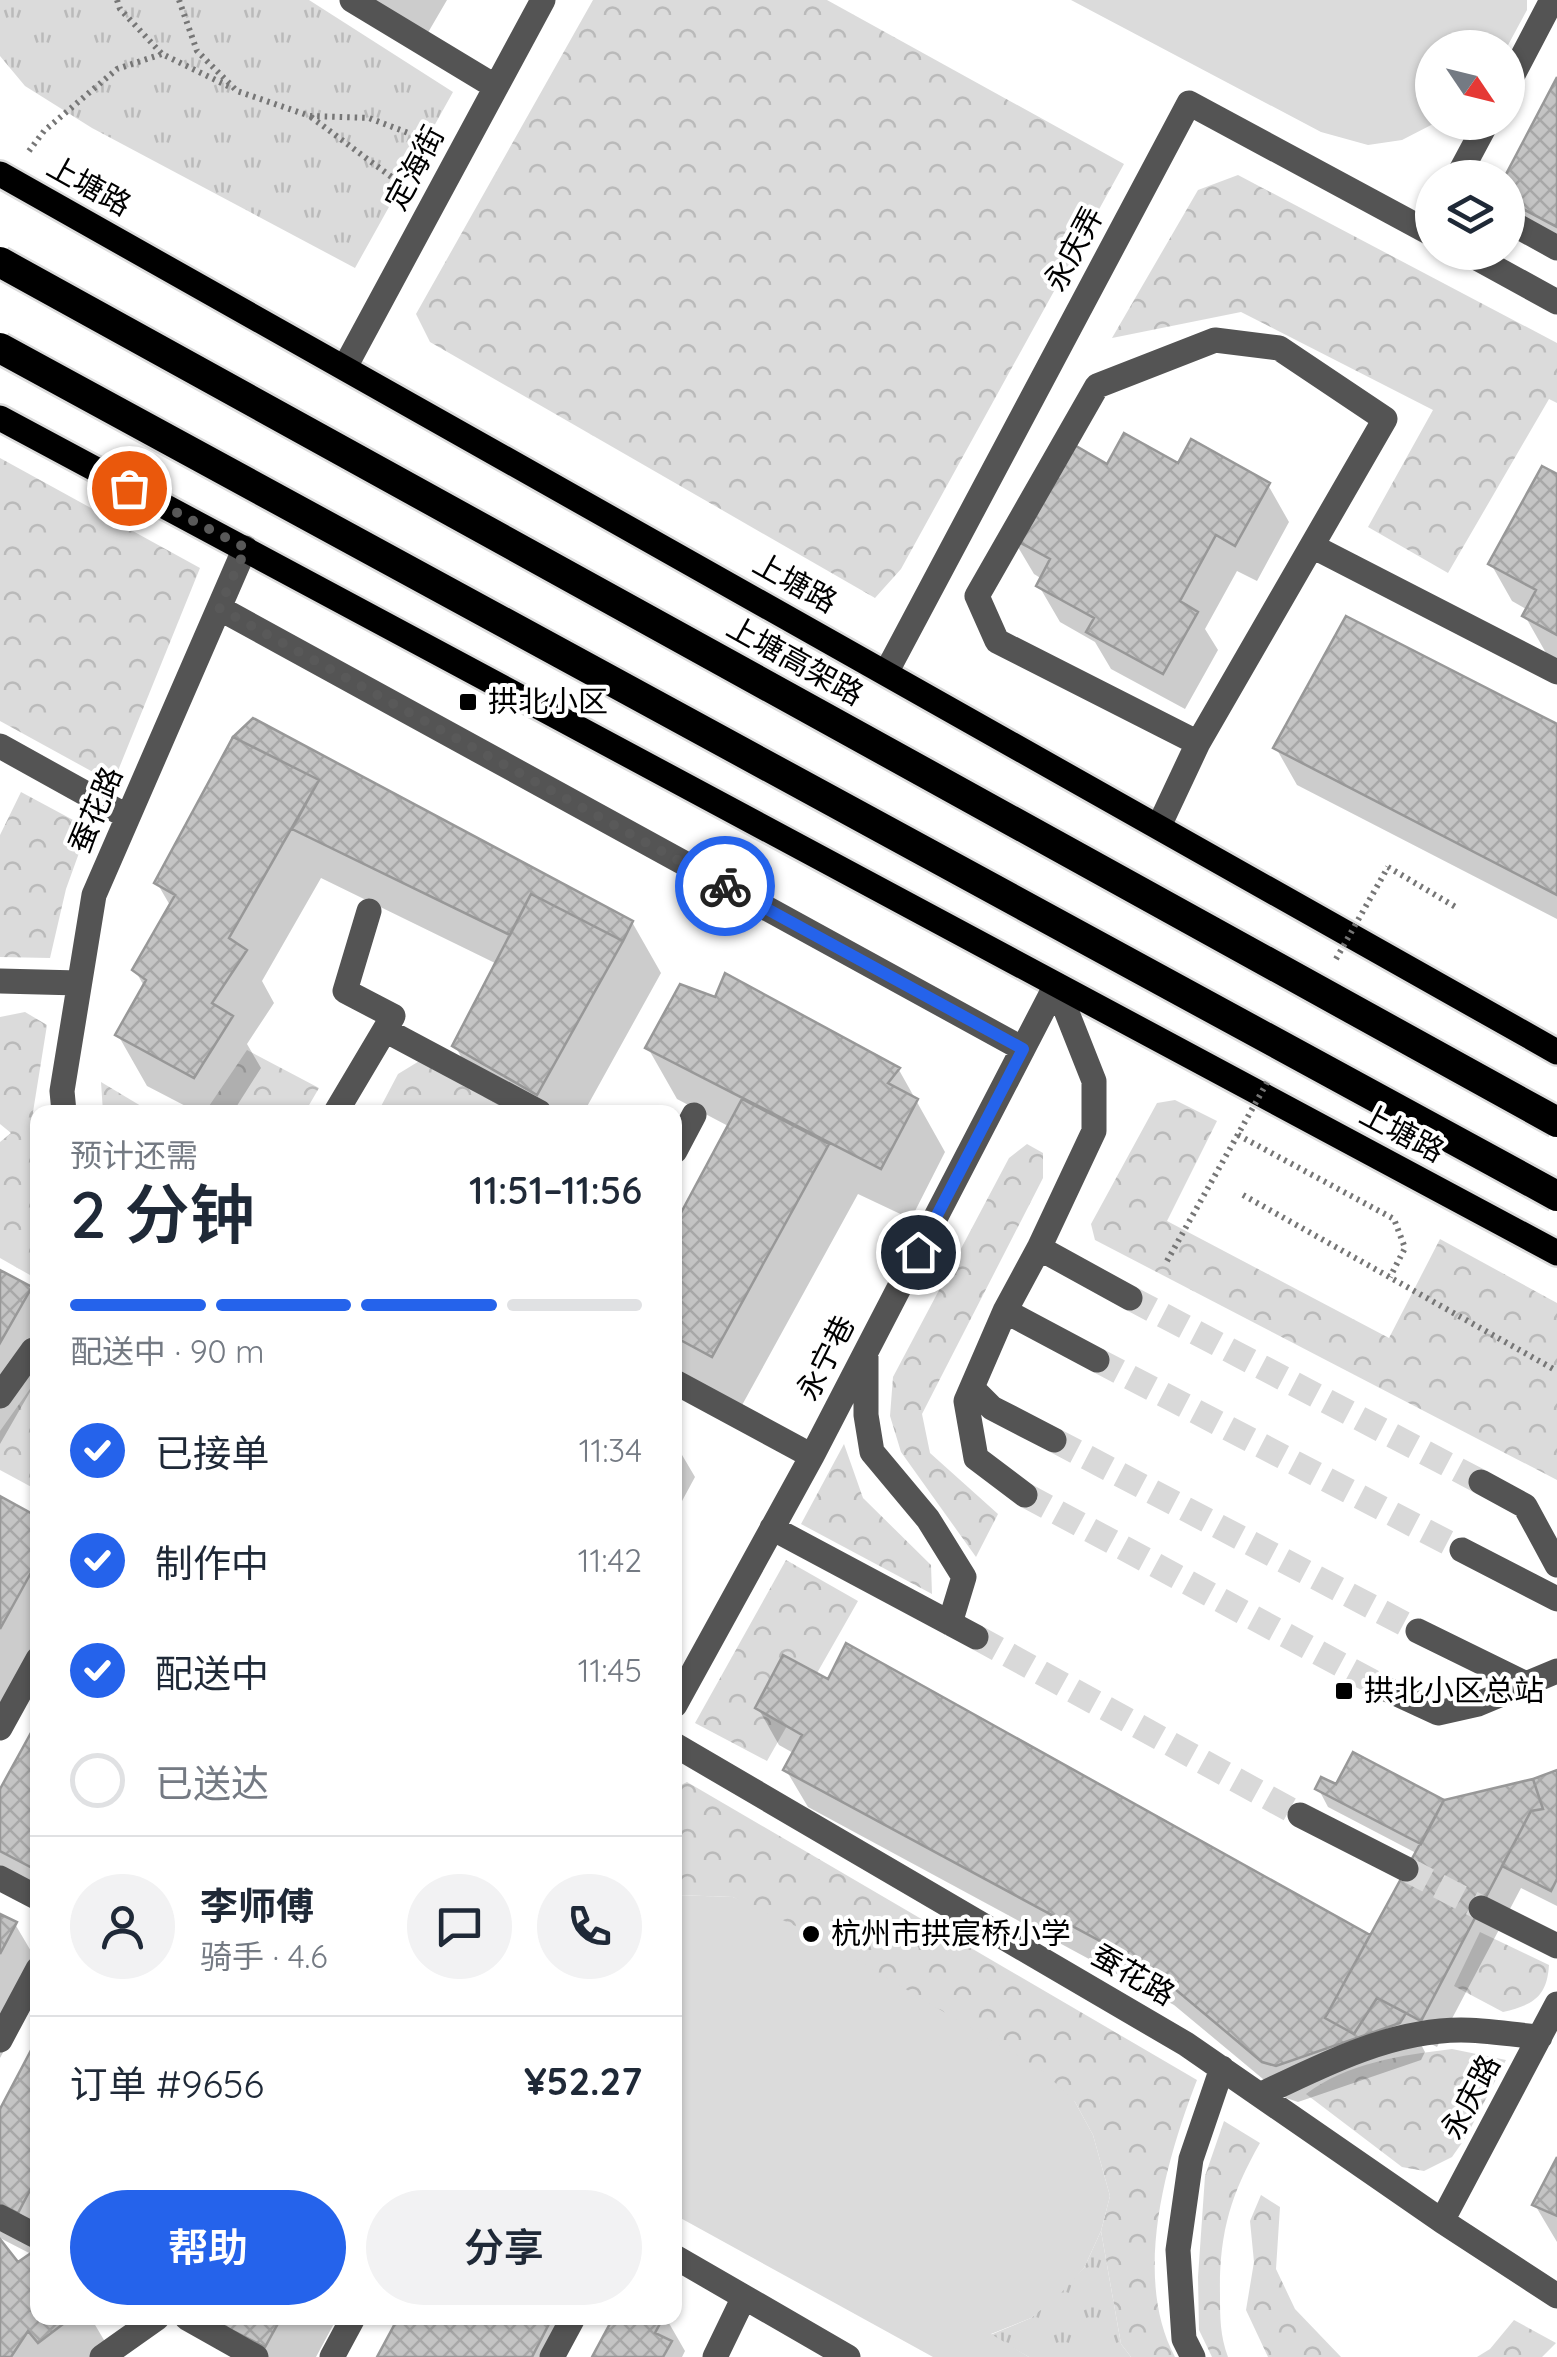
<!DOCTYPE html>
<html lang="zh">
<meta charset="utf-8">
<style>
body{margin:0;font-family:Quicksand,"Noto Sans SC",sans-serif;background:#f2f2f3;color:#1f2937;height:100vh;display:flex;flex-direction:column;font-size:38px;white-space:nowrap}
*{box-sizing:border-box;margin:0}
p{font-size:32px;color:#747a83}
.icon{flex:none;width:55px;height:55px;fill:none;stroke:currentColor;stroke-width:2;stroke-linecap:round;stroke-linejoin:round}
.map{position:relative;flex:1;overflow:hidden}
.sheet{position:absolute;left:30px;top:1105px;width:652px;height:1220px;display:flex;flex-direction:column;background:#fff;border-radius:20px;box-shadow:0 2px 8px #0004}
.sheet>*{flex:none}
.needle{width:65px;rotate:125deg}
.buttons{position:absolute;left:1415px;top:30px;display:grid;gap:20px}
.buttons a{display:grid;place-items:center;width:110px;height:110px;border-radius:50%;background:#fff;box-shadow:0 2px 8px #0004;font-size:50px}
.pin{position:absolute;display:grid;place-items:center;width:85px;height:85px;color:#fff;margin:-42px;border:5px solid #fff;border-radius:50%;box-shadow:0 2px 10px #0007}
.courier{position:absolute;display:grid;place-items:center;width:100px;height:100px;margin:-50px;border:8px solid #2563eb;border-radius:50%;background:#fff;color:#222;box-shadow:0 2px 12px #0007}
.headline em{font-style:normal;font-weight:600}
.headline div{display:flex;flex-direction:column-reverse}
.headline{display:flex;align-items:center;justify-content:space-between;height:170px;padding:0 40px}
h1{font-size:65px;font-weight:600;line-height:75px}
.bar{display:grid;grid-template-columns:repeat(4,1fr);gap:15px 10px;align-content:center;height:120px;padding:0 40px}
.bar i{height:12px;border-radius:8px;background:#e0e1e3}
.bar .current{background:#2563eb}
.bar p{grid-column:span 4}
.line{display:flex;align-items:center;gap:25px;padding:0 40px;border-top:2px solid #e0e1e3}
.line div{flex:1}
.round{display:grid;place-items:center;flex:none;width:105px;height:105px;border-radius:52px;background:#f2f2f3}
ol{padding:0 40px;list-style:none}
li{display:flex;align-items:center;gap:30px;height:110px}
li p{margin-inline-start:auto}
li .icon{padding:10px;border-radius:50%;background:#2563eb;color:#fff;stroke-width:4}
li:last-child{color:#747a83}
li i{width:55px;height:55px;border:5px solid #e0e1e3;border-radius:50%}
.button{display:flex;gap:20px;margin-top:auto;padding:20px 40px}
.button a{flex:1;height:115px;border-radius:60px;background:#2563eb;color:#fff;font-size:40px;font-weight:600;line-height:115px;text-align:center}
.button a+a{background:#f2f2f3;color:#1f2937}
.map>svg:first-child{display:block}
</style>
<div class="map">
<svg width="1557" height="2357" viewBox="0 0 1557 2357">
<defs>
<pattern id="grass-tufts" width="24" height="20" patternUnits="userSpaceOnUse" patternTransform="scale(2.5)"><rect width="24" height="20" fill="#dbdbdb"/><path d="M3 7l-1-3M5 7V3M7 7l1-3M15 17l-1-3M17 17v-4M19 17l1-3" fill="none" stroke="#bababa"/></pattern>
<pattern id="forest-crowns" width="20" height="18" patternUnits="userSpaceOnUse" patternTransform="scale(2.5)"><rect width="20" height="18" fill="#dbdbdb"/><path d="M2 6a3 3 0 1 1 6 0M12 15a3 3 0 1 1 6 0" fill="none" stroke="#bababa"/></pattern>
<pattern id="building-cross-hatch" width="8" height="8" patternUnits="userSpaceOnUse" patternTransform="scale(2.5)"><rect width="8" height="8" fill="#c4c4c4"/><path d="M0 0l8 8M0 8l8-8" fill="none" stroke="#a7a7a7"/></pattern>
</defs>
<rect width="100%" height="100%" fill="#fff"/>
<!-- grass -->
<path fill="url(#grass-tufts)" d="M0 0H309L453 92 355 268 92 128 25 86 0 56Z
M1101 2231 1121 2344 1131 2357H1029L990 2335 1031 2318 1084 2268Z"/>
<!-- forest -->
<path fill="url(#forest-crowns)" d="M593 0H827L1124 164 901 569 875 598 430 342 416 314Z
M1238 175 1557 343V403L1549 399 1448 573 1368 527 1433 410 1241 312 1112 338 1198 190Z
M0 458 200 568 113 783 0 721Z
M21 792 88 828 66 889 50 958 0 957V835Z
M25 1012 47 1025 33 1112 38 1126 37 1279 0 1258V1142L11 1133 0 1124V1017Z
M247 1050 319 1088 305 1112H205Z
M421 1060 517 1112H378L398 1074Z
M101 1082 151 1112H103Z
M1175 1100 1217 1121 1167 1221 1389 1338 1440 1239 1557 1303V1480L1095 1240 1091 1224 1157 1103Z
M1027 1144 1043 1153V1178L922 1414 930 1453 998 1514 976 1557 901 1452 890 1416 893 1377 1009 1158Z
M37 1379V1490L0 1470V1431Z
M844 1444 863 1498 931 1565 932 1594 801 1524Z
M786 1560 858 1601 767 1761 695 1723Z
M687 1782 1197 2080C1166 2160 1132 2277 1175 2357H1131L1121 2344 1101 2231 1110 2196 1093 2135 1075 2102 733 1897 675 1895V1788Z
M1480 1932 1549 1965C1547 1998 1532 2005 1503 2012L1454 1986Z
M1452 2049 1506 2060 1466 2137 1452 2157 1424 2171 1402 2167 1306 2094C1347 2063 1402 2055 1452 2049Z
M1224 2121 1260 2143C1230 2196 1219 2234 1220 2295 1220 2317 1220 2336 1228 2357H1212L1199 2330 1198 2277 1205 2176Z
M1261 2195 1280 2207 1276 2269 1295 2309 1341 2357H1268L1246 2310 1254 2262 1250 2221Z
M1514 2320 1556 2343 1542 2357H1477L1490 2349Z"/>
<!-- park -->
<path fill="#dbdbdb" d="M1071 0H1527V10L1507 47 1432 48 1435 123 1402 140 1368 145 1321 132Z
M675 1895 733 1897 815 1935 1043 2071 1075 2102 1093 2135 1110 2196 1101 2231 1084 2268 1061 2293 1031 2318 991 2334 1029 2357H933L675 2215Z"/>
<!-- shadow -->
<path fill="#0003" d="M362 0H447L426 36Z
M1557 83V251L1508 212V178Z
M1108 467H1179L1268 485 1289 522 1257 581 1237 571 1205 629 1218 650 1185 709 1111 669 1095 642 1060 622 1039 586 1042 579 1034 574 1012 537Z
M1557 477V659L1546 653 1525 616 1528 610 1512 601 1491 564Z
M1557 727V919L1297 785 1276 748Z
M235 738 632 922 661 973 584 1112H511L484 1097 455 1046 497 964 321 878 262 981 274 1003 247 1044 261 1068 233 1112H197L147 1086 118 1035 145 988 135 970 171 907 157 883Z
M726 977 899 1070 945 1152 911 1219 858 1194 741 1407 675 1370V1229L730 1127 677 1099 648 1048 717 1000Z
M0 1273 30 1289 38 1301V1378L0 1444Z
M675 1443 695 1477 675 1514Z
M0 1499 38 1519V1663L0 1732Z
M758 1708 1368 1937 1370 1941 1418 1854 1328 1807 1318 1788 1337 1787 1444 1803 1557 1773V1906L1521 1888 1437 2047 1417 2037 1425 2052 1421 2060 1298 2102 1286 2098 1174 2005 808 1807 786 1770 795 1754 779 1745Z
M38 1725V1904L0 1877V1794Z
M0 1917 15 1924 38 1963V1988L0 2058Z
M38 2042V2318H91L114 2357H0V2243L18 2265 33 2255 0 2238V2114Z
M1557 2163V2242L1535 2205Z
M210 2318H337L316 2357H233Z
M401 2318H582L562 2357H380Z
M615 2318H666L685 2351 682 2357H595Z"/>
<!-- building -->
<path fill="url(#building-cross-hatch)" stroke="#989898" stroke-width="2.5" d="M1557 77V227L1508 201V178H1504Z
M1124 433 1178 463 1191 439 1270 483 1235 546 1216 535 1180 601 1198 612 1163 674 1086 632 1094 618 1036 586 1050 559 1010 537 1064 439 1107 464Z
M1542 466 1557 474V635L1522 616 1536 590 1488 564Z
M1346 616 1557 724V895L1273 748Z
M253 718 633 921 623 941 531 894 510 935 292 829 319 780 233 737Z
M233 737 319 780 229 938 247 950 212 1003 233 1016 194 1078 115 1035 146 980 132 970 175 895 154 883Z
M531 894 623 941 537 1095 452 1046Z
M725 973 900 1068 888 1083 918 1099 881 1169 645 1048 680 984 715 997Z
M742 1099 829 1144 712 1357 675 1337V1224Z
M0 1270 32 1287 0 1343Z
M0 1496 38 1517V1560L0 1629Z
M846 1643 1370 1935 1325 2018 1354 2034 1377 1998 1406 2013 1400 2023 1276 2066 1262 2062 1150 1968 783 1770 802 1735 755 1708 783 1655 828 1679Z
M38 1720V1871L0 1851V1789Z
M1353 1752 1444 1800 1421 1844 1315 1789 1321 1777 1336 1784Z
M1557 1770V1879L1551 1891 1502 1866 1531 1811 1543 1809 1533 1779Z
M1533 1779 1543 1809 1531 1811 1421 2021 1377 1998 1354 2034 1325 2018 1444 1800Z
M0 1914 17 1922 0 1954Z
M38 2037V2175L18 2213 0 2204V2109Z
M1557 2157V2216L1532 2205Z
M0 2239 18 2262 34 2251 38 2256V2318H71L38 2343 28 2331 11 2357H0Z
M207 2318H281L265 2347Z
M398 2318H552L532 2357H377Z
M613 2318H663L655 2333 672 2341 663 2357H592Z"/>
<g fill="none" stroke-linecap="round" stroke-linejoin="round">
<!-- minor-tunnel -->
<path stroke="#d9d9d9" stroke-width="25" stroke-dasharray="25 12" stroke-linecap="butt" d="M1130 1298 1481 1482
M1097 1360 1462 1550
M1054 1440 1418 1631
M1025 1495 1386 1689
M976 1637 1300 1815
M1406 1869 1481 1908"/>
<defs>
<path id="major" d="M0 174 1557 1052
M0 418 1557 1253"/>
</defs>
<!-- major casing -->
<use href="#major" stroke="#dbdbdb" stroke-width="30"/>
<!-- path -->
<path stroke="#767676" stroke-width="6" stroke-dasharray="2.5 5" stroke-linecap="butt" d="M117 0 120 9 162 54 232 88
M179 0 197 51 237 91 310 116 369 118 432 142
M311 117 405 187
M29 151 44 131 117 69 162 54
M1388 867 1459 909
M1238 1135 1394 1219 1405 1248 1390 1277
M1243 1195 1557 1371"/>
<!-- minor -->
<path stroke="#545454" stroke-width="25" d="M352 0 496 87
M1508 84 1552 0
M1457 178 1487 122
M1508 221 1557 248
M1466 252 1557 302
M345 367 543 0
M1312 546 1557 672
M219 608 1023 1049
M887 671 1189 103 1432 234
M0 746 128 817
M1159 826 1198 743 1385 419 1279 348 1215 340 1097 386 977 596 997 641 1198 743
M0 981 79 983
M385 1030 539 1112
M64 1112 62 1091 94 895 245 548
M336 1112 393 1016 345 991 369 911
M675 1151 694 1115
M1039 1248 1130 1298
M1005 1311 1097 1360
M866 1357V1415L872 1452 928 1519 964 1577 950 1623
M675 1382 812 1456
M972 1388 992 1408 1054 1440
M0 1396 33 1350
M1481 1482 1525 1506 1557 1565
M1025 1495 976 1458 966 1401 1005 1311 1039 1248 1094 1131V1081L1056 985
M772 1528 976 1637
M1462 1550 1557 1599
M1418 1631 1524 1683
M1386 1689 1438 1713 1478 1704 1557 1671
M675 1705 812 1456 1056 985
M0 1728 38 1659
M675 1745 1186 2044 1442 2221 1557 2296
M1300 1815 1406 1869
M0 1878 38 1898
M1481 1908 1557 1946
M0 2040 38 1969
M1260 2095C1322 2065 1391 2030 1461 2030 1487 2030 1514 2035 1540 2037
M0 2217 38 2237
M1442 2221 1557 2004
M675 2257 848 2357
M187 2318 256 2357
M102 2357 157 2318
M332 2357 353 2318
M552 2357 573 2318
M715 2357 744 2297
M1193 2357 1184 2339 1178 2250 1191 2159 1222 2068"/>
<!-- major -->
<use href="#major" stroke="#000" stroke-width="25"/>
<defs>
<path id="highway-bridge" d="M0 262 1557 1122
M0 348 1557 1196"/>
</defs>
<!-- highway-bridge casing -->
<use href="#highway-bridge" stroke="#dbdbdb" stroke-width="35" stroke-linecap="butt"/>
<!-- path-bridge -->
<path stroke="#767676" stroke-width="6" stroke-dasharray="2.5 5" stroke-linecap="butt" d="M1336 959 1388 867
M1167 1261 1269 1079"/>
<!-- highway-bridge -->
<use href="#highway-bridge" stroke="#000" stroke-width="30"/>
</g>
<g fill="none" stroke-linecap="round" stroke-linejoin="round">
<!-- done -->
<path stroke="#595959" stroke-width="10" stroke-dasharray="0 18" d="M129 488 246 548 219 608 725 886"/>
<!-- route -->
<path stroke="#2563eb" stroke-width="12" d="M725 886 1023 1049 918 1252"/>
</g>
<!-- markers -->
<g fill="#000" stroke="#fff" stroke-width="4">
<rect x="458" y="692" width="20" height="20" rx="5"/>
<rect x="1334" y="1681" width="20" height="20" rx="5"/>
<circle cx="811" cy="1934" r="10"/>
</g>
<g text-anchor="middle" stroke-width="8" stroke-linejoin="round" paint-order="stroke">
<!-- street labels -->
<g font-size="30" fill="#000" stroke="#fff">
<text transform="translate(415 168) rotate(-62)" y="10">定海街</text>
<text transform="translate(89 186) rotate(29)" y="10">上塘路</text>
<text transform="translate(1074 249) rotate(-62)" y="10">永庆弄</text>
<text transform="translate(795 583) rotate(29)" y="10">上塘路</text>
<text transform="translate(795 661) rotate(29)" y="10">上塘高架路</text>
<text transform="translate(96 810) rotate(-67)" y="10">蚕花路</text>
<text transform="translate(1402 1133) rotate(28)" y="10">上塘路</text>
<text transform="translate(826 1358) rotate(-63)" y="10">永宁巷</text>
<text transform="translate(1133 1975) rotate(30)" y="10">蚕花路</text>
<text transform="translate(1471 2097) rotate(-62)" y="10">永庆路</text>
</g>
<!-- poi labels -->
<g font-size="30" fill="#000" stroke="#fff" text-anchor="start">
<text x="488" y="712">拱北小区</text>
<text x="1364" y="1701">拱北小区总站</text>
<text x="831" y="1944">杭州市拱宸桥小学</text>
</g>
</g>
</svg>
<div class="buttons">
<a><svg class="needle" viewBox="-14 -14 28 28"><path d="M0-13l5 13h-10z" fill="#e53935"/><path d="M0 13l5-13h-10z" fill="#747a83"/></svg></a>
<a><svg class="icon" aria-label="layers" viewBox="0 0 24 24"><path d="M12 4l9 5-9 5-9-5zM3 14l9 5 9-5"/></svg></a>
</div>
<div class="pin" style="left:129px;top:488px;background:#ea580c"><svg class="icon" aria-label="bag" viewBox="0 0 24 24"><path d="M5 8h14l-1 12H6zM9 8a3 3 0 0 1 6 0"/></svg></div>
<div class="pin" style="left:918px;top:1252px;background:#1f2937"><svg class="icon" aria-label="home" viewBox="0 0 24 24"><path d="M3 11l9-7 9 7M6 9v11h12V9"/></svg></div>
<div class="courier" style="left:725px;top:886px"><svg class="icon" aria-label="bike" viewBox="0 0 24 24"><circle cx="6" cy="16" r="4"/><circle cx="18" cy="16" r="4"/><path d="M6 16l4-8h5l3 8M10 8l3 8H6M13 5h3"/></svg></div>
<section class="sheet">
<div class="headline"><div><h1>2 分钟</h1><p>预计还需</p></div><em>11:51–11:56</em></div>
<div class="bar"><i class="current"></i><i class="current"></i><i class="current"></i><i></i><p>配送中 · 90 m</p></div>
<ol>
<li><svg class="icon" aria-label="check" viewBox="0 0 24 24"><path d="M5 12l5 5 9-10"/></svg>已接单<p>11:34</p></li>
<li><svg class="icon" aria-label="check" viewBox="0 0 24 24"><path d="M5 12l5 5 9-10"/></svg>制作中<p>11:42</p></li>
<li><svg class="icon" aria-label="check" viewBox="0 0 24 24"><path d="M5 12l5 5 9-10"/></svg>配送中<p>11:45</p></li>
<li><i></i>已送达</li>
</ol>
<div class="line" style="height:180px"><a class="round"><svg class="icon" aria-label="person" viewBox="0 0 24 24"><circle cx="12" cy="8" r="4"/><path d="M4 21q1-7 8-7t8 7"/></svg></a><div><b>李师傅</b><p>骑手 · 4.6</p></div><a class="round"><svg class="icon" aria-label="chat" viewBox="0 0 24 24"><path d="M4 5h16v11H9l-5 4z"/></svg></a><a class="round"><svg class="icon" aria-label="phone" viewBox="0 0 24 24"><path d="M5 4h4l2 5-3 2q2 4 5 5l2-3 5 2v4C11 20 4 13 5 4z"/></svg></a></div>
<div class="line" style="height:130px"><div>订单 #9656</div><b>¥52.27</b></div>
<div class="button"><a>帮助</a><a>分享</a></div>
</section>
</div>
